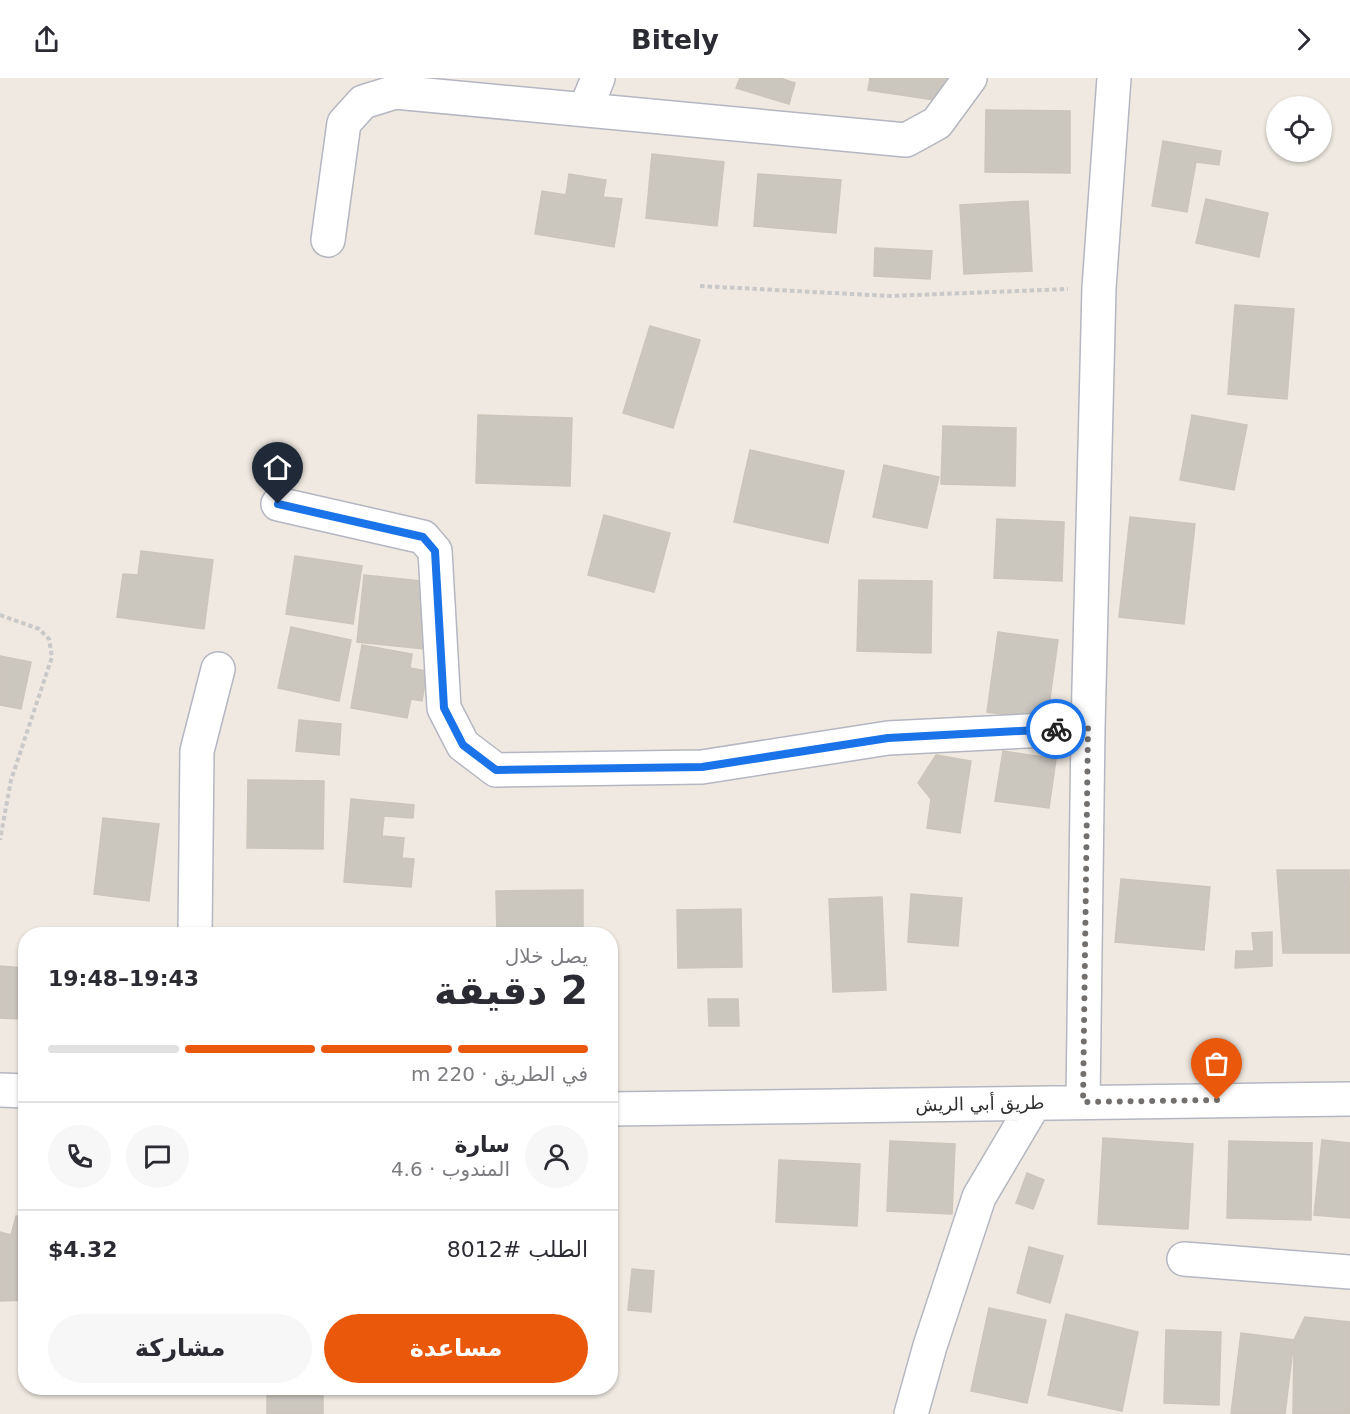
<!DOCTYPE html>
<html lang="ar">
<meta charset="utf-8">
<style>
body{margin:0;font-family:"DejaVu Sans",Vazirmatn,sans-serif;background:#f7f7f7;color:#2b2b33;direction:rtl;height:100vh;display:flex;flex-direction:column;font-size:22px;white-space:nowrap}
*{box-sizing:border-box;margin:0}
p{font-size:20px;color:#7c7c81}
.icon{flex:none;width:33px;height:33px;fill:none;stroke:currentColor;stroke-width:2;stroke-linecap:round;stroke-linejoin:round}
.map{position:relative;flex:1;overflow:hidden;direction:ltr}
.sheet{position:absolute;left:18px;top:849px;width:600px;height:468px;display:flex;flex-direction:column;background:#fff;border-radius:24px;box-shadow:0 2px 4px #0004;direction:rtl}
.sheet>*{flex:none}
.tools{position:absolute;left:1266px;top:18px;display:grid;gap:12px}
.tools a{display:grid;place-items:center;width:66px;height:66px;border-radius:50%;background:#fff;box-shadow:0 2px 4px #0004;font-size:30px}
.pin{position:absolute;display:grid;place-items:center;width:51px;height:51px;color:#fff;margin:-62px -26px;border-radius:50% 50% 50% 0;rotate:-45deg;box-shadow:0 0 6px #0007}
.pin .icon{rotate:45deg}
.courier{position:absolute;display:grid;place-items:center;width:60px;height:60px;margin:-30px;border:4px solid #1a73e8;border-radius:50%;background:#fff;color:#222;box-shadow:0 2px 8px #0007}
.headline em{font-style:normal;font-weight:800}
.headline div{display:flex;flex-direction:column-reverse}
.headline{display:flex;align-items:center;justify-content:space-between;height:102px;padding:0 30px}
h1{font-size:39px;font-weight:800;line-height:45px}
.bar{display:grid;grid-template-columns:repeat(4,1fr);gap:9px 6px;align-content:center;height:72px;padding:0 30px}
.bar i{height:8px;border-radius:4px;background:#e1e1e2}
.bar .active{background:#ea580c}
.bar p{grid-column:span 4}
.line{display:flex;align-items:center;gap:15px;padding:0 30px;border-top:2px solid #e1e1e2}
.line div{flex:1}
.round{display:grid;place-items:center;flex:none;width:63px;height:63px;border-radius:32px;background:#f7f7f7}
.action{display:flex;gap:12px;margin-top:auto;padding:12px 30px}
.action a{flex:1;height:69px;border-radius:36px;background:#ea580c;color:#fff;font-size:24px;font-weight:800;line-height:69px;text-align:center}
.action a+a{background:#f7f7f7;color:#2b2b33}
header{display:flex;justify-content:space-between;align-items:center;height:78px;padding:0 30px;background:#fff;font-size:27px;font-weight:800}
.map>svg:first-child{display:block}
</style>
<header><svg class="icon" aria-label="forward" viewBox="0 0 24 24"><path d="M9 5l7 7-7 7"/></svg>Bitely<svg class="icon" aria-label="share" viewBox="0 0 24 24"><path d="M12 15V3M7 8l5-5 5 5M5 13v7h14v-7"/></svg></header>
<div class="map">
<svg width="1350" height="1336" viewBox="0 0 1350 1336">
<rect width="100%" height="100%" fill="#efe9e1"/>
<!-- building -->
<path fill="#cbc7bf" stroke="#cbc5ba" stroke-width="1.5" d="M740 0H780L795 5 789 26 736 10Z
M870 0H950L947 24 868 12Z
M986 32 1070 33V95L985 94Z
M1163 63 1221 73 1219 87 1196 84 1187 134 1152 128Z
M652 76 724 84 717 148 646 140Z
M569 96 606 102 603 119 622 121 614 169 535 156 542 113 566 117Z
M758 96 841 102 836 155 754 148Z
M1206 121 1268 135 1259 179 1196 165Z
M1028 123 1032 193 964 196 960 127Z
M875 170 932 173 930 201 874 198Z
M1235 227 1294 231 1287 321 1228 316Z
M650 248 700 262 673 350 623 335Z
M478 337 572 340 570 408 476 405Z
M1192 337 1247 347 1234 412 1180 402Z
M943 348 1016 350 1015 408 941 406Z
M750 372 844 393 828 465 734 444Z
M884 387 939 399 927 450 873 439Z
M604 437 670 455 654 514 588 497Z
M1130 439 1195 446 1184 546 1119 539Z
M997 441 1064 444 1062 503 994 500Z
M141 473 213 482 204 551 117 539 123 496 138 497Z
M295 478 362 488 353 546 286 536Z
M364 497 430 504 424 571 357 564Z
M859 502 932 503 931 575 857 573Z
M291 549 351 562 339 623 278 610Z
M998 554 1058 562 1047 642 987 634Z
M362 567 412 576 410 590 427 593 422 623 411 621 407 640 351 630Z
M0 578 31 584 21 631 0 627Z
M299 642 341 646 339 677 296 673Z
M1003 673 1056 681 1049 730 995 723Z
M936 677 971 683 960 755 927 750 931 721 918 705Z
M248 702 324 703 323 771 247 770Z
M351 721 414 727 413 740 384 738 382 758 404 760 402 780 414 781 411 809 344 804Z
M103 740 159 746 149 823 94 816Z
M1277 792H1349L1350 875H1283Z
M1121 801 1210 809 1204 872 1115 864Z
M583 812V856H497L496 813Z
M911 816 962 820 958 868 908 864Z
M882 819 886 912 833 914 829 821Z
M741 831 742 889 678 890 677 832Z
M1272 854V888L1235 890 1236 873H1254L1252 855Z
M0 888 24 890 21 941 0 940Z
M708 921H738L739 948H709Z
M1103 1060 1193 1066 1188 1151 1098 1146Z
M1322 1062 1350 1065V1140L1314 1137Z
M890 1063 955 1066 952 1136 887 1133Z
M1229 1063 1312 1065 1311 1142 1227 1140Z
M779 1082 860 1086 857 1148 776 1144Z
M1027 1095 1044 1102 1033 1131 1016 1125Z
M16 1138 26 1140V1222L0 1223V1154L11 1157Z
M1029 1169 1063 1178 1050 1225 1017 1215Z
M632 1191 654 1193 651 1234 628 1232Z
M989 1230 1046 1242 1027 1325 971 1313Z
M1066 1236 1138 1254 1122 1333 1048 1317Z
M1305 1239 1350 1244V1336H1293L1294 1262Z
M1166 1252 1221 1254 1219 1327 1164 1325Z
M1241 1255 1294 1262 1285 1336H1231Z
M267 1310H323V1336H267Z"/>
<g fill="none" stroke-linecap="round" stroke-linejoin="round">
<defs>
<path id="minor" d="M586 30 598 0
M328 162 344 45 363 24 395 14 906 62 937 45 970 0
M278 426 423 459 435 473 444 630 463 667 496 692 702 689 888 660 1088 650
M195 856 197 673 218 591
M0 1012 26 1013
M1083 1024 1088 650 1099 210 1114 0
M610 1031 1350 1021
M1184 1181 1350 1194
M911 1336 930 1268 979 1119 1034 1026"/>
</defs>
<!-- minor casing -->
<use href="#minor" stroke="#b4b7c1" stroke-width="36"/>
<!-- path -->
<path stroke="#c9c9c9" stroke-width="4" stroke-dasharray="4.5 3" stroke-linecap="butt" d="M700 208 890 218 1068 211
M0 537 39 551 49 561 52 579 11 702 0 762"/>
<!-- minor -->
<use href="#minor" stroke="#fff" stroke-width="33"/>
</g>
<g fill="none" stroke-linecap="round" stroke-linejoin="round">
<!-- done -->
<path stroke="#726f6d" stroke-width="6" stroke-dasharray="0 10.8" d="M1056 651 1088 650 1083 1024 1217 1022"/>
<!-- route -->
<path stroke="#1a73e8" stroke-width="8" d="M278 426 423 459 435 473 444 630 463 667 496 692 702 689 888 660 1056 651"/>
</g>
<g text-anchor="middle" stroke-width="4.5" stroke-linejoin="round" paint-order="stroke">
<!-- street labels -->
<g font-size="18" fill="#2e2e2e" stroke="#fff">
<text transform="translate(980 1026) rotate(-1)" y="6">طريق أبي الريش</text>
</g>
</g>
</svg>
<div class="tools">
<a><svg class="icon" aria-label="locate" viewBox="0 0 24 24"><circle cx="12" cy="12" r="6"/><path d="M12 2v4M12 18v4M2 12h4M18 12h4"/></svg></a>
</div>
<div class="pin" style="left:1217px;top:1022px;background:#ea580c"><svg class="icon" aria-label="bag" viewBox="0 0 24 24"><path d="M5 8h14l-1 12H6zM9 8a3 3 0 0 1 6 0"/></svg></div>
<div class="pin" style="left:278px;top:426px;background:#1f2937"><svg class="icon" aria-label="home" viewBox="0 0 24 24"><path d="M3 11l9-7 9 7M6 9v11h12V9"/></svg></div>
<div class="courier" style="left:1056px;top:651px"><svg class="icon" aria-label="bike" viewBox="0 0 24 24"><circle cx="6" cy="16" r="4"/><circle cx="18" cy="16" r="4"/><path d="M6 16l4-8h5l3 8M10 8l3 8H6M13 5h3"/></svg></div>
<section class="sheet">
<div class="headline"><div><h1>2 دقيقة</h1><p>يصل خلال</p></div><em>19:43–19:48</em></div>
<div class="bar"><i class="active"></i><i class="active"></i><i class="active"></i><i></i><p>في الطريق · 220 m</p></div>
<div class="line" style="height:108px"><a class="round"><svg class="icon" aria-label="person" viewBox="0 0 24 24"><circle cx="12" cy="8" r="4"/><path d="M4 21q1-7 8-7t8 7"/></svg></a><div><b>سارة</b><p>المندوب · 4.6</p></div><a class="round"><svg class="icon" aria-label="chat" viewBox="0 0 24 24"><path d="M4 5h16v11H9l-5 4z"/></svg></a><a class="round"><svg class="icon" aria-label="phone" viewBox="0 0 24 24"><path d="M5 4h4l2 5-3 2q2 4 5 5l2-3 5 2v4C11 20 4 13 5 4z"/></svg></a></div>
<div class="line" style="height:78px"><div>الطلب #8012</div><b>$4.32</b></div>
<div class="action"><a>مساعدة</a><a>مشاركة</a></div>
</section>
</div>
